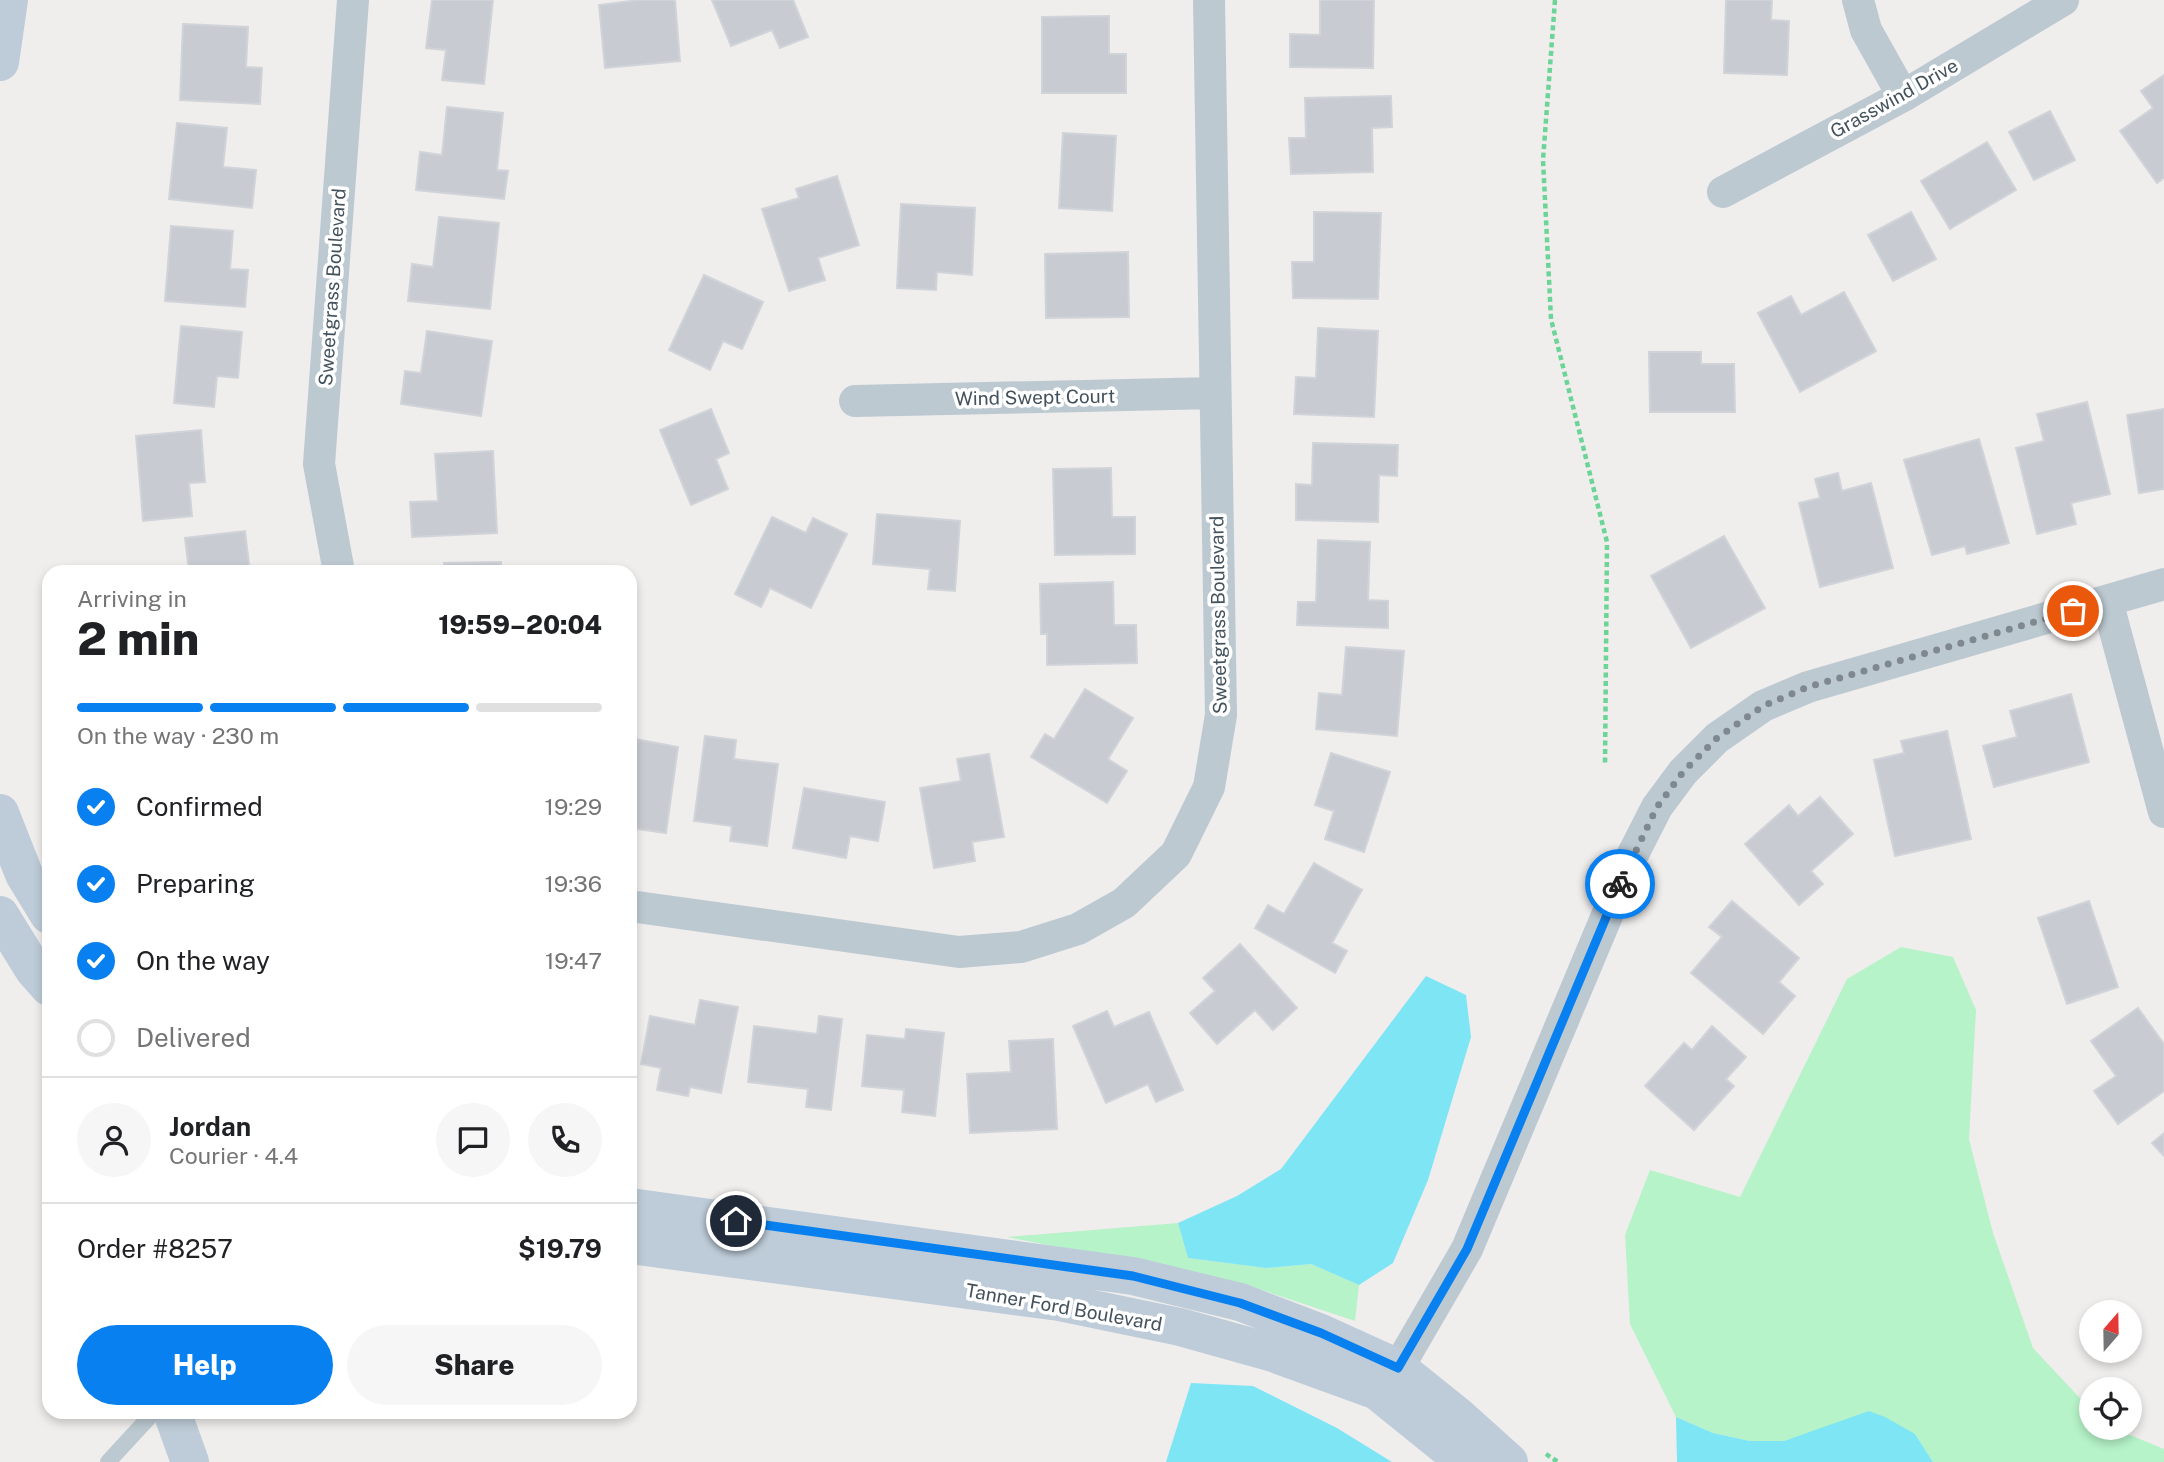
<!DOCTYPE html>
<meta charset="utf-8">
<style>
body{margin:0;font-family:"Public Sans",sans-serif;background:#f6f6f6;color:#202124;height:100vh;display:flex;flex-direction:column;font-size:26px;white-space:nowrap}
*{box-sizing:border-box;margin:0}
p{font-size:23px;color:#757577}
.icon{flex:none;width:38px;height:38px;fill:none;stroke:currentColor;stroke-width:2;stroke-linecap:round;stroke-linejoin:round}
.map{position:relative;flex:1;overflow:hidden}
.sheet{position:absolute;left:42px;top:565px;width:595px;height:854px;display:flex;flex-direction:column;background:#fff;border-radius:21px;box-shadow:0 4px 10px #0003}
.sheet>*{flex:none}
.needle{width:46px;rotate:20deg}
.controls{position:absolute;left:2079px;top:1300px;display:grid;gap:14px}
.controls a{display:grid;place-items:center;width:63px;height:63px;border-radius:50%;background:#fff;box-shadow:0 4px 10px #0003;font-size:35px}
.pin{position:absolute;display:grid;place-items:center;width:60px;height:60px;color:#fff;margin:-30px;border:4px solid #fff;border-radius:50%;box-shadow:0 2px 7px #0007}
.courier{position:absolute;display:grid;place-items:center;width:70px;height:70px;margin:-35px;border:5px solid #0880ef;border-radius:50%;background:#fff;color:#222;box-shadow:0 2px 9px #0007}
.summary em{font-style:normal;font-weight:800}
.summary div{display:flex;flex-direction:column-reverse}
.summary{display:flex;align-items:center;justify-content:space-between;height:119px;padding:0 35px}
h1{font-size:46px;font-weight:800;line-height:52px}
.bar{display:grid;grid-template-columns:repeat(4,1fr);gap:10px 7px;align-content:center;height:84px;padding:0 35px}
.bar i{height:9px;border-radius:5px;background:#e0e0e0}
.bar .on{background:#0880ef}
.bar p{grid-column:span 4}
.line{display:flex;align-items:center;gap:18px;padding:0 35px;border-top:2px solid #e0e0e0}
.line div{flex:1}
.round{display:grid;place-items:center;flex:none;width:74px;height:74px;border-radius:37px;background:#f6f6f6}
ol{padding:0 35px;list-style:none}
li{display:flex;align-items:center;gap:21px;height:77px}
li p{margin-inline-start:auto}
li .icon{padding:7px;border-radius:50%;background:#0880ef;color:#fff;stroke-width:4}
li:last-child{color:#757577}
li i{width:38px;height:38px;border:4px solid #e0e0e0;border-radius:50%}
.button{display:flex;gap:14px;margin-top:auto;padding:14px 35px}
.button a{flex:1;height:80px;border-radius:42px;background:#0880ef;color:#fff;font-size:28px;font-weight:800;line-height:80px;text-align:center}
.button a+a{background:#f6f6f6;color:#202124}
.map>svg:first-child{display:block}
</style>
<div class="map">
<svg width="2164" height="1462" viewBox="0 0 2164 1462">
<rect width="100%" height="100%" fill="#f0eded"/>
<!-- green -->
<path fill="#b6f3c8" d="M1901 947 1953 957 1976 1010 1969 1139 1993 1233 2033 1348 2091 1410V1428H2113L2164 1449V1462H1933L1915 1434 1811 1432 1784 1441H1750L1713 1433 1676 1417 1630 1324 1625 1235 1650 1170 1740 1197 1847 979Z
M1178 1223 1188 1258 1266 1268 1311 1264 1359 1285 1355 1321 1244 1284 1007 1237Z"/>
<!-- water -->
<path fill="#7ee5f4" d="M1426 976 1466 995 1471 1037 1428 1180 1393 1263 1359 1285 1311 1264 1266 1268 1188 1258 1178 1223 1237 1196 1281 1169Z
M1191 1383 1253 1386 1337 1428 1392 1462H1166Z
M1869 1411 1885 1417 1915 1434 1933 1462H1677L1676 1417 1713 1433 1750 1441H1784Z"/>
<!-- building -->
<path fill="#c8ccd2" stroke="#d0d4d9" stroke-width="2" d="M432 0H493L484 84 442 80 446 50 426 48Z
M675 0 680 61 605 68 599 5 638 0Z
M712 0H793L808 37 780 48 772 30 731 46Z
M1320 0H1374L1373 68 1290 67V34L1320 35Z
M1726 0H1772L1771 20 1789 21 1787 75 1724 73Z
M1109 16V54H1126V93H1042V17Z
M183 24 248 27 246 67 262 68 260 104 180 100Z
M2164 75V178L2157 183 2120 131 2153 108 2141 91Z
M1391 96 1392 127 1372 128 1373 172 1291 174 1289 138H1306L1305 98Z
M447 107 503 113 497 170 508 171 504 199 416 190 420 152 442 155Z
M2050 111 2075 160 2034 180 2009 132Z
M177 123 227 128 223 167 256 170 252 208 169 199Z
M1063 133 1116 136 1112 211 1059 208Z
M1987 142 2016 190 1950 229 1921 181Z
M837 176 859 245 818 258 825 280 789 291 762 209 799 198 796 189Z
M901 204 975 208 972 275 937 272 936 290 897 288Z
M1314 212 1381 213 1378 299 1293 298 1292 262H1314Z
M1911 212 1936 259 1893 281 1868 235Z
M439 217 499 223 490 309 408 301 412 264 433 267Z
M171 226 233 231 230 269 248 270 245 307 165 301Z
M1128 252 1129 317 1046 318 1045 254Z
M704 275 763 302 742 349 723 341 710 370 669 350Z
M1844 292 1876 351 1800 392 1758 313 1791 296 1801 315Z
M181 326 242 332 238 378 217 376 214 407 174 403Z
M1318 328 1378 331 1374 417 1294 414 1296 377 1316 378Z
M427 331 492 341 481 416 401 404 405 371 421 373Z
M1649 352H1701V364H1734L1735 412H1650Z
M2087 402 2110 494 2071 503 2076 524 2037 534 2016 448 2044 441 2037 414Z
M711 409 729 453 716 459 728 489 691 505 660 430Z
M2164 409V489L2139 493 2127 415Z
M201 430 205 482 189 483 192 516 143 521 136 436Z
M1979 439 2009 543 1967 554 1965 546 1932 555 1904 460Z
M1313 443 1398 445 1397 476 1379 475 1378 522 1296 520V484L1312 485Z
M493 451 497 533 412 537 410 502 438 501 435 454Z
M1111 468 1112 517H1135V554L1055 555 1053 469Z
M1838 473 1842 491 1871 483 1893 568 1820 587 1799 503 1820 498 1815 479Z
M877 514 960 521 955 591 928 589 930 569 873 564Z
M772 517 806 533 813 518 847 534 811 608 770 588 761 607 735 594Z
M245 531 250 572H189L185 538Z
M1724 536 1765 608 1691 648 1651 576Z
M1318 540 1370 542 1368 600 1388 601V628L1297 625 1298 602H1316Z
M501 562V572H444V563Z
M1113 582 1114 625H1136L1137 663 1047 665V634H1041L1040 584Z
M1346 647 1404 651 1397 736 1316 729 1319 693 1342 695Z
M1085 689 1133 718 1108 759 1127 771 1107 803 1031 757 1045 734 1054 739Z
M2071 694 2089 762 1994 787 1983 746 2017 737 2010 711Z
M1947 731 1971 839 1895 856 1874 760 1904 753 1901 741Z
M705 736 736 740 734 759 778 764 767 846 730 841 732 826 694 821Z
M630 738 678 747 666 833 630 828Z
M1331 753 1390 772 1364 852 1325 839 1334 811 1315 805Z
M989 754 1004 837 972 842 975 861 934 868 920 788 961 781 957 759Z
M804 788 885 802 878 841 850 836 846 858 793 848Z
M1820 797 1853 834 1811 871 1823 884 1799 905 1745 844 1789 805 1798 816Z
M1314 863 1362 890 1332 943 1347 951 1335 973 1255 928 1268 905 1284 914Z
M1732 901 1799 958 1779 982 1795 996 1763 1034 1691 973 1722 937 1709 927Z
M2089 901 2118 987 2067 1004 2038 918Z
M1240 944 1297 1008 1273 1030 1255 1010 1217 1044 1190 1013 1215 991 1203 978Z
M700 1000 738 1007 721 1093 690 1087 688 1096 657 1090 661 1068 641 1064 650 1016 695 1025Z
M2138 1008 2164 1044V1091L2118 1124 2094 1091 2116 1076 2091 1041Z
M1107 1011 1114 1027 1149 1012 1183 1090 1156 1102 1148 1084 1106 1103 1073 1026Z
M819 1016 842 1019 831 1110 806 1107 808 1089 748 1082 754 1026 817 1034Z
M1712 1026 1746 1057 1726 1079 1734 1086 1694 1130 1645 1086 1684 1043 1692 1050Z
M906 1029 944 1033 935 1116 902 1112 904 1090 862 1086 867 1035 905 1039Z
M1053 1039 1057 1129 970 1133 967 1074 1011 1072 1009 1041Z
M2164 1133V1156L2152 1143Z"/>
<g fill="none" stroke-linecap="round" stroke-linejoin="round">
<!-- path -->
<path stroke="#6bd497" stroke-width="4.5" stroke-dasharray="5 3.5" stroke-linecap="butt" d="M1555 0 1543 160 1551 319 1607 542 1605 765
M1546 1454 1558 1462"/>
<!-- lane -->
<path stroke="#bcc9d1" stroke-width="16" d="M108 1462 154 1412"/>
<!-- street -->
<path stroke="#bcc9d1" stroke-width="32" d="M1858 0 1866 30 1903 96
M1723 192 1903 96 2063 0
M855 401 1215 393
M339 572 319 464 353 0
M2107 601 2164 812
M630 906 959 952 1021 947 1078 929 1124 903 1176 854 1209 787 1221 715 1209 0
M1382 1385 1398 1368 1467 1249 1632 856 1657 807 1683 772 1717 738 1763 706 1808 687 2164 584"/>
<!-- secondary -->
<path stroke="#bdccd8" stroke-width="38" d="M0 62 9 0
M0 813 24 874 49 915
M0 915 34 970 49 987
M630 1207 1133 1276 1240 1302 1321 1333 1398 1368 1459 1417 1509 1462
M630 1245 1059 1302 1180 1327 1273 1353 1377 1391 1465 1462
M172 1412 190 1462"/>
</g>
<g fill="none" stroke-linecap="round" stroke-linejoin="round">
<!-- done -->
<path stroke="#80888f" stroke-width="7" stroke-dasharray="0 12.6" d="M1620 884 1657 807 1683 772 1717 738 1763 706 1808 687 2073 611"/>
<!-- route -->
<path stroke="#0880ef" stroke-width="9" d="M736 1221 1133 1276 1240 1303 1321 1333 1398 1368 1467 1249 1620 884"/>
</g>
<g text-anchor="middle" stroke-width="7" stroke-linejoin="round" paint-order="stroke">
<!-- street labels -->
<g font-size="19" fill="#43525c" stroke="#fff">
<text transform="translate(1894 98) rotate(-29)" y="7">Grasswind Drive</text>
<text transform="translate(332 287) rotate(-86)" y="7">Sweetgrass Boulevard</text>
<text transform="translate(1035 397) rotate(-1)" y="7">Wind Swept Court</text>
<text transform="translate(1218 615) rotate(-91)" y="7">Sweetgrass Boulevard</text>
<text transform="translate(1064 1307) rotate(10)" y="7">Tanner Ford Boulevard</text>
</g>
</g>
</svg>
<div class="controls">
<a><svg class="needle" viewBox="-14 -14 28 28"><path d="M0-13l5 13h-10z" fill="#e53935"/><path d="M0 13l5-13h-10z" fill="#757577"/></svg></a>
<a><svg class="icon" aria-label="locate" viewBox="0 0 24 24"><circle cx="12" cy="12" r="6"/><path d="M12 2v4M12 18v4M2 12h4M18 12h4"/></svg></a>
</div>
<div class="pin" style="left:2073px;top:611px;background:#ea580c"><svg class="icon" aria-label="bag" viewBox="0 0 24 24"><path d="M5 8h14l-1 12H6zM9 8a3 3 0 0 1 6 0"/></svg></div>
<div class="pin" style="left:736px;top:1221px;background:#1f2937"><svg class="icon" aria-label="home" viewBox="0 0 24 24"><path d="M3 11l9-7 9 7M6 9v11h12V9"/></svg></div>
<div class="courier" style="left:1620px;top:884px"><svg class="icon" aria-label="bike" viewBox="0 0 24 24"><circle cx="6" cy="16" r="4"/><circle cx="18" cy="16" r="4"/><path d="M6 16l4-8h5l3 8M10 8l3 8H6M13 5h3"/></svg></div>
<section class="sheet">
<div class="summary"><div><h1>2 min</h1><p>Arriving in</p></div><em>19:59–20:04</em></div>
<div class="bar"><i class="on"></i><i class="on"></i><i class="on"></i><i></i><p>On the way · 230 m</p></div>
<ol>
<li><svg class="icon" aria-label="check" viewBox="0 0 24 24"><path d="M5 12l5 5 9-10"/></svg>Confirmed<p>19:29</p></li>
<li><svg class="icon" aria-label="check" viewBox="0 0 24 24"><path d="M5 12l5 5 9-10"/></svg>Preparing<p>19:36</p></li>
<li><svg class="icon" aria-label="check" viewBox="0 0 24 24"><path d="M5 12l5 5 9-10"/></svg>On the way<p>19:47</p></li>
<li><i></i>Delivered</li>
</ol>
<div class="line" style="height:126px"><a class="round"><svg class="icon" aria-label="person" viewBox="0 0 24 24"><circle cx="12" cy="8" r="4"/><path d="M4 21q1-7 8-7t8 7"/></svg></a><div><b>Jordan</b><p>Courier · 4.4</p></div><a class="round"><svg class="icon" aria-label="chat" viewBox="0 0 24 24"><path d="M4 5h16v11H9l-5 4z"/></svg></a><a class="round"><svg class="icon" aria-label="phone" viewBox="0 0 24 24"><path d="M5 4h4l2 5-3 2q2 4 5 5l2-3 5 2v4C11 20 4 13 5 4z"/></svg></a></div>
<div class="line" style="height:91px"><div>Order #8257</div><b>$19.79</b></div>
<div class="button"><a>Help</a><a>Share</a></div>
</section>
</div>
